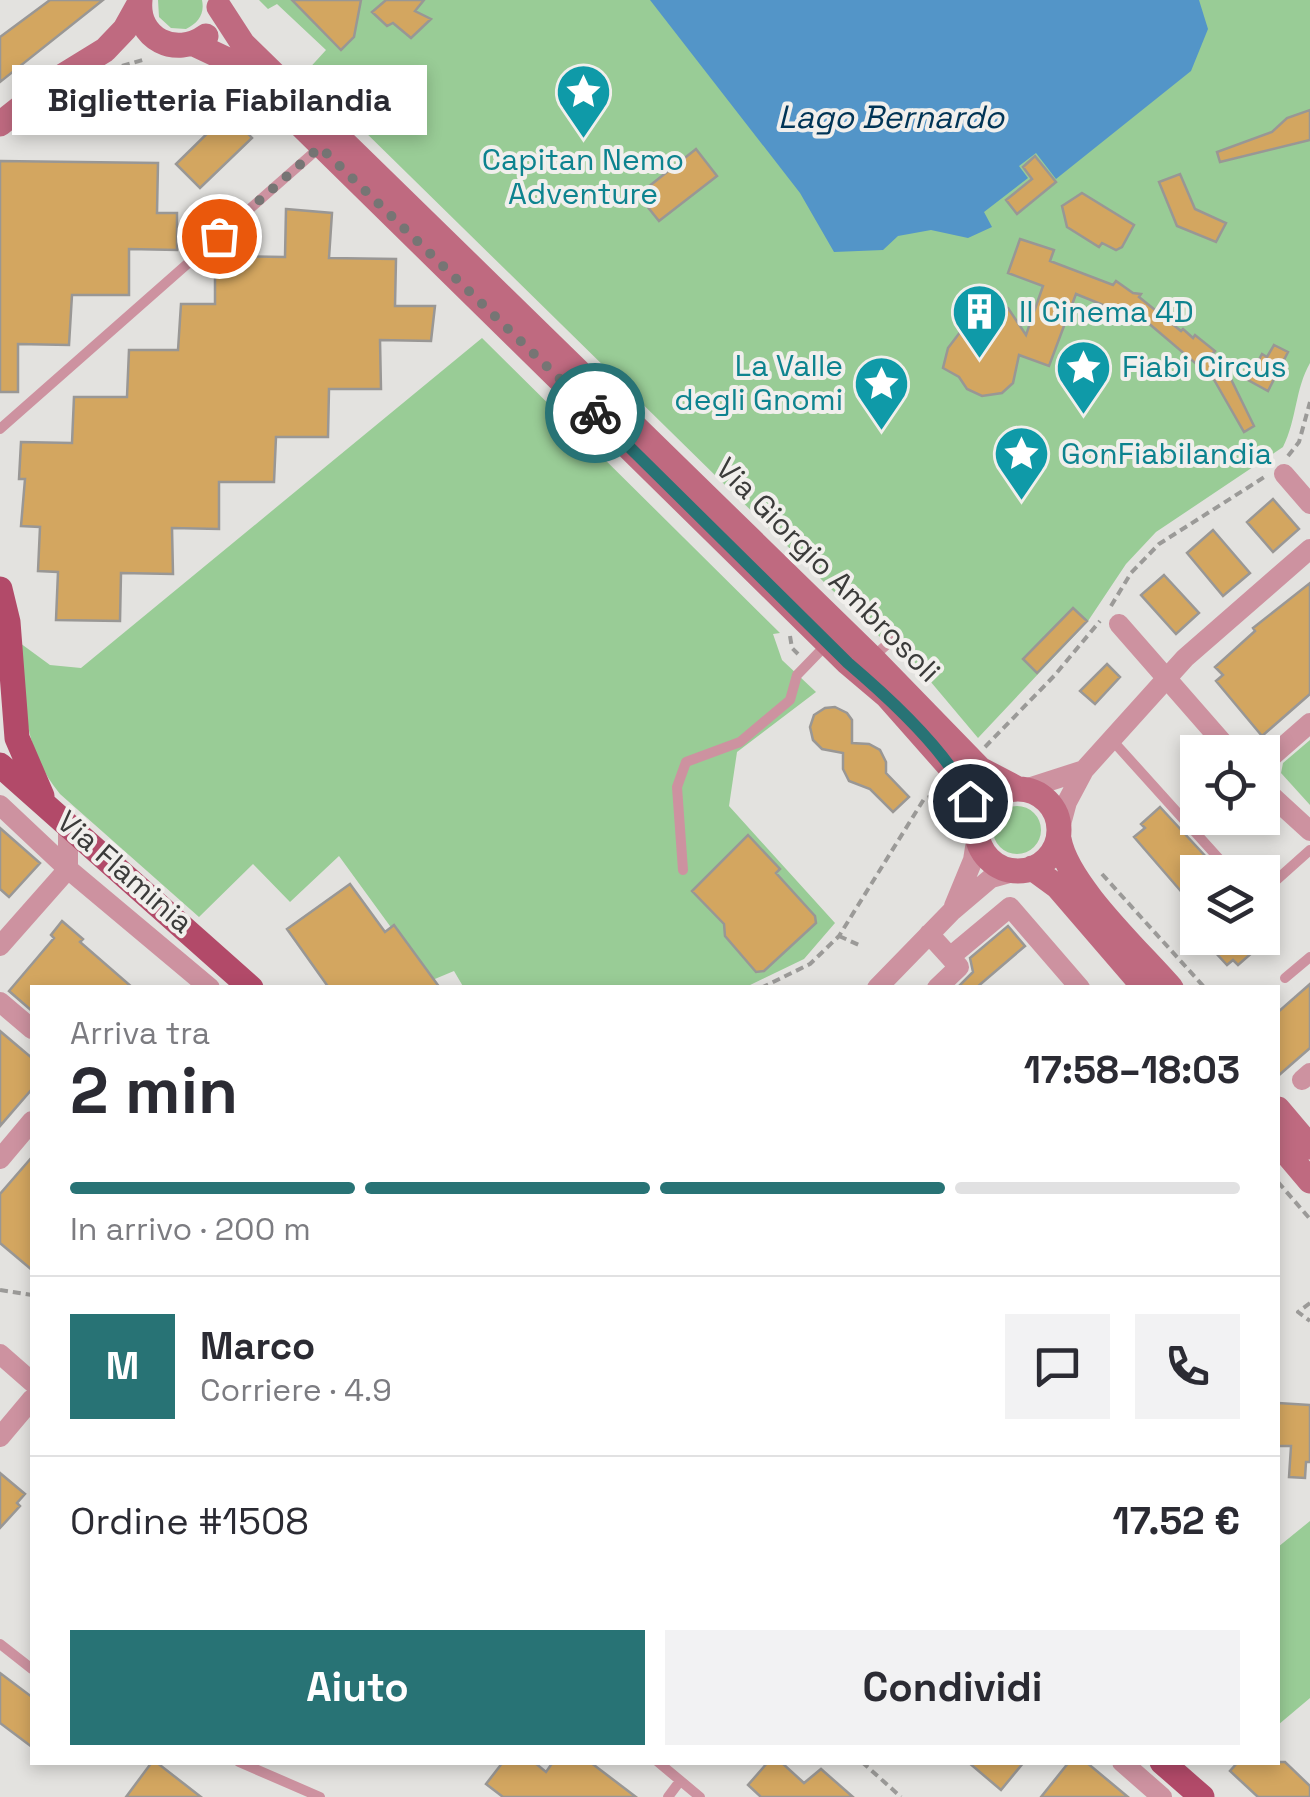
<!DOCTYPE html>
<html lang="it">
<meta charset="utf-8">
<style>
body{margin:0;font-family:"Space Grotesk",sans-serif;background:#f2f2f3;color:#2b2b33;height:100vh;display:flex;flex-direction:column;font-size:38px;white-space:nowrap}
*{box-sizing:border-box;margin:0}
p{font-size:32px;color:#7c7c81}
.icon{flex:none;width:55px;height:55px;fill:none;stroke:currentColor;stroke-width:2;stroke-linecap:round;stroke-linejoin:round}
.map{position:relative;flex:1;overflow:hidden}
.side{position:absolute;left:30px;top:985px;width:1250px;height:780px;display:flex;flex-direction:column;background:#fff;border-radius:0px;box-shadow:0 5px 15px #0003}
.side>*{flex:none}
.tools{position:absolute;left:1180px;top:735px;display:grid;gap:20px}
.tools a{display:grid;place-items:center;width:100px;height:100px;border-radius:0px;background:#fff;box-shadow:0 5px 15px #0003;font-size:50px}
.pin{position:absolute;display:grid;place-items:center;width:85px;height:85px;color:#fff;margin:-42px;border:5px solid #fff;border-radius:50%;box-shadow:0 2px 10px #0007}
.courier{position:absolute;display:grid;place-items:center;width:100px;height:100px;margin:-50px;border:8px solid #287375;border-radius:50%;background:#fff;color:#222;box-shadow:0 2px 12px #0007}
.bubble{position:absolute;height:70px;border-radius:0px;background:#fff;box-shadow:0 5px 15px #0003;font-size:32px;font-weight:700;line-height:70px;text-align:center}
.summary em{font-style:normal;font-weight:700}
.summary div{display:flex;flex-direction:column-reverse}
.summary{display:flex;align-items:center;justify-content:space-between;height:170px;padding:0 40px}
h1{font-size:65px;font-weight:700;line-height:75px}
.bar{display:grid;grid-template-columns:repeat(4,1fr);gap:15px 10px;align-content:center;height:120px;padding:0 40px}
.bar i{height:12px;border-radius:8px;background:#e1e1e2}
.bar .current{background:#287375}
.bar p{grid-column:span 4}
.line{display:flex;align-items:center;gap:25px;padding:0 40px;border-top:2px solid #e1e1e2}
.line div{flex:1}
.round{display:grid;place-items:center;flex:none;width:105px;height:105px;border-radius:0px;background:#f2f2f3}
.primary-button{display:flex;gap:20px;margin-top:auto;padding:20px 40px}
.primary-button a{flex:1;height:115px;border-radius:0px;background:#287375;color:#fff;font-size:40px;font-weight:700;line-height:115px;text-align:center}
.primary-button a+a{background:#f2f2f3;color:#2b2b33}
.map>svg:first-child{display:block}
</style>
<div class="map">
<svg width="1310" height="1797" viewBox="0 0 1310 1797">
<rect width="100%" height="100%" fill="#e3e2df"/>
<!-- green -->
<path fill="#99cc96" d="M158 0H202C205 14 198 23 186 29L171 28 159 17Z
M259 0H1310V363C1295 389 1297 419 1283 447L1156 532 1126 564 1088 621 978 738 888 631 880 637 305 73 326 50 277 4 268 9Z
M482 338 780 633 773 634 782 660 816 692 737 752 729 806 835 923 804 959 746 987 464 988 454 971 430 981 339 856 290 902 253 864 199 917 60 794C22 748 24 699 20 643L50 665 81 668Z
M1310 740V805L1281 773 1283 763Z
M993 830a24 24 0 1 1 48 0a24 24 0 1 1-48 0Z
M1310 1521V1698L1278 1725V1547Z"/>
<!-- water -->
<path fill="#5395c8" d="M650 0H1199L1208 29 1191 71 1056 179 1036 153 1019 166 1028 178 984 212 992 227 968 238 931 230 898 236 883 250 834 252 800 193Z"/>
<!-- building -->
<path fill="#d3a660" stroke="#999795" stroke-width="2.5" d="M50 0H103L0 82V37Z
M292 0H361L354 37 341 50Z
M386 0H424L415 11 431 19 411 38 393 23 387 26 372 12Z
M1310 110V140L1220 162 1217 152 1272 132 1287 118Z
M228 113 252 138 200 188 176 164Z
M696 149 717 176 659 221 638 195Z
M1035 156 1056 182 1017 214 1006 200 1032 179 1023 167Z
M0 161 158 163 157 213H177V250L129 249V295H72L69 345 18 344V392H0Z
M1180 174 1195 209 1226 223 1216 242 1177 226 1159 182Z
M1082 193 1134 225 1122 247 1116 250 1102 243 1099 247 1067 227 1062 206Z
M286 209 332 213 329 258 396 259 395 306H435L431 341 380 340 381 389H329L328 437H276L274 482H219V529L172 528 173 574 121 573 120 621 56 620 58 572 38 571 40 527 21 526 25 479H19L21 442 72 443 74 397H127L129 350H178L181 304H215V256L285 257Z
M1020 239 1054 250 1050 261 1113 285 1116 281 1133 293 1141 294 1139 297 1181 331 1183 329 1193 338 1195 335 1215 351 1211 355 1225 367 1254 426 1244 432 1213 378 1133 310 1130 316 1076 294 1049 366 1019 355 1013 383 1002 393 982 396 967 389 959 377 943 368 948 348 961 331 985 347 983 313 995 304 1008 308 1026 335 1043 286 1008 273Z
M1274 345 1288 352 1268 391 1248 380 1262 354 1267 357Z
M1273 499 1299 529 1273 552 1247 522Z
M1213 530 1250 573 1223 596 1187 553Z
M1164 575 1199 613 1176 634 1141 595Z
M1310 583V694L1262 736 1216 681 1223 675 1215 667 1255 631 1253 628Z
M1073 608 1087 621 1037 673 1023 659Z
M1107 664 1120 677 1095 704 1080 691Z
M835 707 847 713 852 720V743L869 744 880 750 886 762V773L909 797 893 812 870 789 849 781 843 769V753L822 749 813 740 810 727 814 715 825 708Z
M1160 807 1220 872H1198V911L1134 837 1145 828 1141 824Z
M0 828 40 863 9 897 0 889Z
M748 835 780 869 776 873 815 916 816 923 764 971 756 972 725 936 724 924 692 891Z
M350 884 385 932 394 925 440 988H329L287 929Z
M62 921 83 939 80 942 133 988H32V1011L9 991 54 938 51 935Z
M1008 926 1025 946 976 988H957L973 972 970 958Z
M1202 938H1269L1238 965 1233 960 1227 965Z
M1310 984V1048L1278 1076V1012Z
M0 1031 32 1058V1089L0 1126Z
M32 1157V1270L0 1243V1194Z
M1278 1403 1310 1405V1462H1306L1305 1478 1289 1477 1291 1446H1278Z
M0 1473 25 1494 17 1503 20 1506 0 1528Z
M0 1673 32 1697V1747L0 1723Z
M152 1762H156L201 1797H126Z
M503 1762H534L546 1772 553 1762H590L636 1797H503L486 1784Z
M768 1762H781L804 1783 821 1769 853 1797H761L748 1785Z
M968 1762H1024L1001 1790Z
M1069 1762H1086L1128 1797H1041Z
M1238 1762H1285L1310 1786V1797H1258L1230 1771Z"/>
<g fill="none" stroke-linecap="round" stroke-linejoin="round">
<!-- path -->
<path stroke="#9b9a98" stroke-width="4" stroke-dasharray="8 5" stroke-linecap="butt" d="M122 66 146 59
M174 68 199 72
M1288 456 1299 442 1310 402
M1111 606 1131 573 1159 544 1266 476
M790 636 792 648 798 654
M985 747 1054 676 1100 621
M1102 874 1205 988
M839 936 859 945
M761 988 810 964 839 936 924 799 942 793
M1278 1182 1310 1219
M0 1290 32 1295
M1310 1303 1298 1312 1310 1321
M862 1762 901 1797"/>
<!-- lane -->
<path stroke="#cd92a0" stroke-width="10" d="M0 429 320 147
M872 658 894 638
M1112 740 1231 872
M683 870 677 787 686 762 740 742 790 700 797 675 827 644
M1262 893 1310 850
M1285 978 1310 957
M0 1644 32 1669
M239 1762 320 1797
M658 1762 700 1797
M668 1797 680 1781"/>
<!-- street -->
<path stroke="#cd92a0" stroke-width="20" d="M1284 474 1310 504
M1119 624 1231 752
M1262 765 1310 723
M1262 787 1310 831
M1025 789 1084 770
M0 805 68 869 210 988
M1060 828 1067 802 1084 770 1185 658 1310 549
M954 906 973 860 977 835
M929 934 950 957 1010 907 1080 988
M0 946 68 869V828
M877 988 951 912 991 878 1017 871
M937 988 959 967 950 957
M0 1002 32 1029
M1302 1080 1310 1073
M0 1159 32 1121
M0 1354 32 1382
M0 1437 32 1399
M1122 1762 1162 1797"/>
<!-- secondary -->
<path stroke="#bf6a80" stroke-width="25" d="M140 0C136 39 176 58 206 36
M219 7 243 44 872 658 980 769 1018 789
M194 44 230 61 263 88 848 663 887 696 963 782 978 820
M0 124 53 82 105 50 125 29 139 4
M977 830a41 41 0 1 1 82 0a41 41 0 1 1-82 0Z
M1059 839C1067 885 1139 951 1171 988
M1032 868 1058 887 1145 988
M1278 1109 1310 1147
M1278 1143 1310 1181"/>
<!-- primary -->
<path stroke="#b24a69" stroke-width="25" d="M0 589 8 622 17 738 42 796
M0 765 251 988
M1162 1762 1202 1797"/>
</g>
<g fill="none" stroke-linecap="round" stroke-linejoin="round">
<!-- done -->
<path stroke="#767574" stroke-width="10" stroke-dasharray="0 18" d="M219 236 320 147 595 413"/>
<!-- route -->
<path stroke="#287375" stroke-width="12" d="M595 413 848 663C888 697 950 753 970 801"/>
</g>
<!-- icons -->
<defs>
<symbol id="sight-pin" viewBox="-11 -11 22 30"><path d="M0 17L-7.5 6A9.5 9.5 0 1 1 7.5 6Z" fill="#0f9aa8" stroke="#f1efec"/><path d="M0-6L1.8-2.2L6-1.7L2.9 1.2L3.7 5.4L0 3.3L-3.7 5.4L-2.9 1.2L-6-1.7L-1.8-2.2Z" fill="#fff"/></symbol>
<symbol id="building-pin" viewBox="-11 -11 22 30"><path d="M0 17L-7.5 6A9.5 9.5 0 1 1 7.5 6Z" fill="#0f9aa8" stroke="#f1efec"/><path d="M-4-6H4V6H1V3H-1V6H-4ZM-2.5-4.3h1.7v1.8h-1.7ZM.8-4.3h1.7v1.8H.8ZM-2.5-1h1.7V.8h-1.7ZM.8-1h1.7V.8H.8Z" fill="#fff"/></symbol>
</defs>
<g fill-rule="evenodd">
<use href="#sight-pin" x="552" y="60" width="63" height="86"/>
<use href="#building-pin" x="948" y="280" width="63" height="86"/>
<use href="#sight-pin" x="1052" y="336" width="63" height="86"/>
<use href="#sight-pin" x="850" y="352" width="63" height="86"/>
<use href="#sight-pin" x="990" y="422" width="63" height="86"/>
</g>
<g text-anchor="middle" stroke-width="8" stroke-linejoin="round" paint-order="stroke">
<!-- culture labels -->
<g font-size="30" fill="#0d838f" stroke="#f1efec" text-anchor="start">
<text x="583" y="170" text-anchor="middle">Capitan Nemo<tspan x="583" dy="34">Adventure</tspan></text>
<text x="1019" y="322">Il Cinema 4D</text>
<text x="843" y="376" text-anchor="end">La Valle<tspan x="843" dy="34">degli Gnomi</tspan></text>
<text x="1122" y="377">Fiabi Circus</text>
<text x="1061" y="464">GonFiabilandia</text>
</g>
<!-- street labels -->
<g font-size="30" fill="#3b3b3a" stroke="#f1efec">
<text transform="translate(828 570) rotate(45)" y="10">Via Giorgio Ambrosoli</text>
<text transform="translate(125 872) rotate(41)" y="10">Via Flaminia</text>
</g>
<!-- water labels -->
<g font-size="32" font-style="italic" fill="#003456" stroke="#f1efec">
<text x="891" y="128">Lago Bernardo</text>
</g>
</g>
</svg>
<div class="tools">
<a><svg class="icon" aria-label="locate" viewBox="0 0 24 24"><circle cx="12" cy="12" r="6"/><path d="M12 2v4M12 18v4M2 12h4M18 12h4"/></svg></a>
<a><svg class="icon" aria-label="layers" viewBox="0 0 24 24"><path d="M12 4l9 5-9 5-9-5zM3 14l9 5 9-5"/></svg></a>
</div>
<div class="pin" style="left:219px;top:236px;background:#ea580c"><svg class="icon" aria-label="bag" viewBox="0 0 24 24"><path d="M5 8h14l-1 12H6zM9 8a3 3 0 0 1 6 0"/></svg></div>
<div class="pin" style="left:970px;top:801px;background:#1f2937"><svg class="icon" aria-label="home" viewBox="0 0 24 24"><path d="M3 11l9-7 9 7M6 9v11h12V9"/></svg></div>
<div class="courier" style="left:595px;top:413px"><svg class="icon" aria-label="bike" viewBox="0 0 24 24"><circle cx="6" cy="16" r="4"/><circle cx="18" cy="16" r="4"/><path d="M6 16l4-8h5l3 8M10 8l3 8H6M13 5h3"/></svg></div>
<div class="bubble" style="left:12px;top:65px;width:415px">Biglietteria Fiabilandia</div>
<section class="side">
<div class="summary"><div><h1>2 min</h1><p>Arriva tra</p></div><em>17:58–18:03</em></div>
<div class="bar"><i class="current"></i><i class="current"></i><i class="current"></i><i></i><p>In arrivo · 200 m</p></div>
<div class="line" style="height:180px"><b class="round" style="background:#287375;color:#fff">M</b><div><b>Marco</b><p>Corriere · 4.9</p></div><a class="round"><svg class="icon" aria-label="chat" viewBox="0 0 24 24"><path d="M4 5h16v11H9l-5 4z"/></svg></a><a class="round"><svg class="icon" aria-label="phone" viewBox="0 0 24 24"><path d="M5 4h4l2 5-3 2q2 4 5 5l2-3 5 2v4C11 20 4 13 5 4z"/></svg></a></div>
<div class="line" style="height:130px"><div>Ordine #1508</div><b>17.52 €</b></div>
<div class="primary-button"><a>Aiuto</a><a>Condividi</a></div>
</section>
</div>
